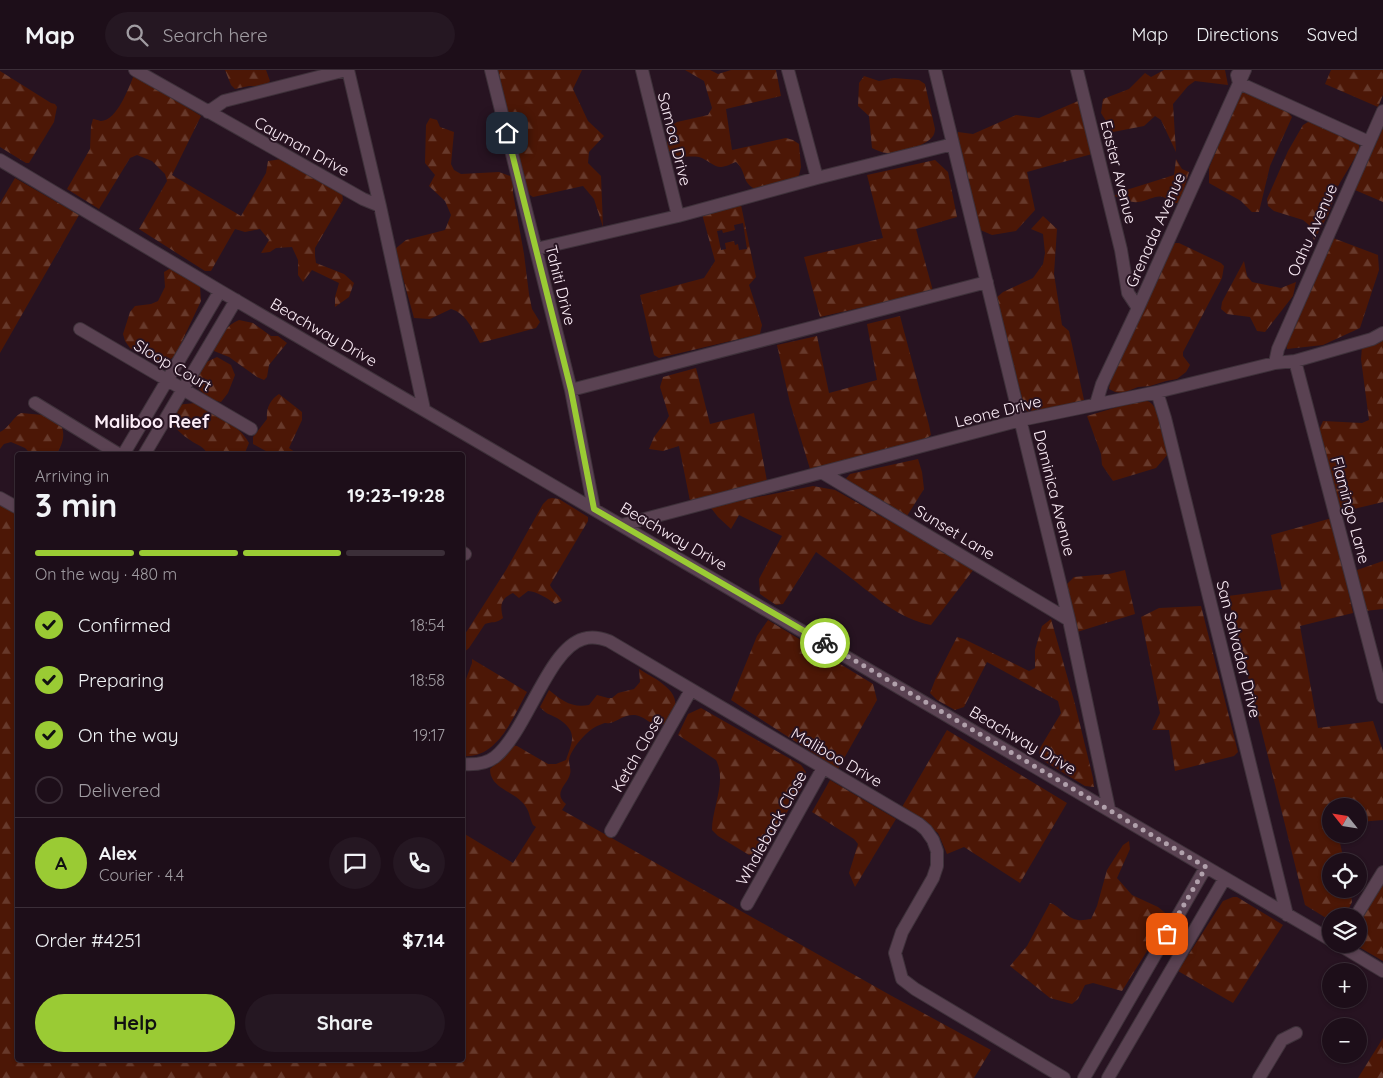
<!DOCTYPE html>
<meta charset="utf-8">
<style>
body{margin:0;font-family:Quicksand,sans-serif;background:#251722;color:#f1f3f6;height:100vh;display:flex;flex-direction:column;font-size:19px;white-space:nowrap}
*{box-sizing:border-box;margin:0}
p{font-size:16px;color:#a09ca2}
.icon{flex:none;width:28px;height:28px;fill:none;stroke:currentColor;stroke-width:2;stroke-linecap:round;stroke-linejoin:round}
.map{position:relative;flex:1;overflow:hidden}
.details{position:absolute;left:15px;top:382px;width:450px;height:610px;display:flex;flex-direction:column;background:#1d0e19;border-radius:5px;box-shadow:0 1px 4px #0004,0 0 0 1px #3b2e38}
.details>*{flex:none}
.needle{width:32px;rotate:300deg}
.buttons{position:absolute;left:1322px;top:728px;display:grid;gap:10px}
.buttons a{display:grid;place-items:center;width:45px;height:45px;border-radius:50%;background:#1d0e19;box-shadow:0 1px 4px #0004,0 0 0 1px #3b2e38;font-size:25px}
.pin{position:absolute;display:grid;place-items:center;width:42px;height:42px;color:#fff;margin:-21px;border-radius:10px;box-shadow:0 2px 8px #0006}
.courier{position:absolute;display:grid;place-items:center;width:50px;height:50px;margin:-25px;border:4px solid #9acb34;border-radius:50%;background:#fff;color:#222;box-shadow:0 1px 6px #0007}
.head em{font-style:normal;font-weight:700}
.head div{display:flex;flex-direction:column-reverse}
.head{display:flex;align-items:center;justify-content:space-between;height:85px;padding:0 20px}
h1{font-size:32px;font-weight:700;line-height:38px}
.bar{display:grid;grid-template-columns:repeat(4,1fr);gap:8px 5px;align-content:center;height:60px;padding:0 20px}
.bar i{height:6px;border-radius:4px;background:#3b2e38}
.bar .active{background:#9acb34}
.bar p{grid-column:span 4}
.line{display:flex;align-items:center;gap:12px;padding:0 20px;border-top:1px solid #3b2e38}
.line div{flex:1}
.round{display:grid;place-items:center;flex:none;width:52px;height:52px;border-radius:26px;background:#251722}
ol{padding:0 20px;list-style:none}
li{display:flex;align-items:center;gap:15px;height:55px}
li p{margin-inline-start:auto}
li .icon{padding:5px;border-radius:50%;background:#9acb34;color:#111;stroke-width:4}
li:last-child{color:#a09ca2}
li i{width:28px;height:28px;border:2px solid #3b2e38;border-radius:50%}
.action{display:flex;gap:10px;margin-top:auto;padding:10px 20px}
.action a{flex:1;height:58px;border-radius:30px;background:#9acb34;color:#111;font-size:20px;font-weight:700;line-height:58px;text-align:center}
.action a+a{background:#251722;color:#f1f3f6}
header{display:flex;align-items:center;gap:30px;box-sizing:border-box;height:70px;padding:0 25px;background:#1d0e19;border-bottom:1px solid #3b2e38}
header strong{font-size:24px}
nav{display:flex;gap:28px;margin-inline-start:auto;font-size:18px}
.search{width:350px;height:45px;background:#251722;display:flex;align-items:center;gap:12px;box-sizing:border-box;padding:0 18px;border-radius:28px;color:#a09ca2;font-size:19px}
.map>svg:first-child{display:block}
</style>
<header>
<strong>Map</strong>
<div class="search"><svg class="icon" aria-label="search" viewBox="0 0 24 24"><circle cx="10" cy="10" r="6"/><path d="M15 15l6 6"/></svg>Search here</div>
<nav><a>Map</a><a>Directions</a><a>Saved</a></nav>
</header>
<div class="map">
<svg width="1383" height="1008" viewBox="0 0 1383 1008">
<defs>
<pattern id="forest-firs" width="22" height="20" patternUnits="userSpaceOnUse" patternTransform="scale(1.25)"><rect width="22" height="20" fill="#4c1706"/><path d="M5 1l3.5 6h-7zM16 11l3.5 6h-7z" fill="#67392b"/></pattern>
</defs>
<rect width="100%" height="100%" fill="#271321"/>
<!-- forest -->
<path fill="url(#forest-firs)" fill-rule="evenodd" d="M225 0H266L270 11 265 16H249L235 19 231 15Z
M498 0H582L573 19 588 51 604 66 589 82 588 93 601 106 603 157 594 129 583 116 533 127 527 123Z
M685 0H710L718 4 731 0H776L781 26 726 39 732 80 786 68 793 70 799 74 801 97 799 105 795 110 757 120C740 112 748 103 736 92 732 93 726 97 721 97 713 97 707 89 699 87 685 85 677 91 666 78L671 56 677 52 708 45 712 38 704 11Z
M1164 0H1225L1228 15 1195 11 1188 16 1173 34 1176 82 1161 50 1155 46 1144 56 1113 62 1101 43 1103 29 1129 19 1145 3 1151 7Z
M1331 0H1383V25L1378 37 1325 14Z
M0 1 51 33 55 34 57 37 54 52 29 93H26L0 77Z
M134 5 201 46 172 105 241 146 266 103 268 91 282 89 342 123 343 130 315 178V186L316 193 344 204 354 213 349 227 335 237V227L339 213 312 200 303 212 298 205V190L292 177 276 178 270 182 261 183 269 170 260 159 245 162 235 159 211 201H205L139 159 167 111 165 104 152 91 137 85 130 88 99 139 67 119 90 79 91 56 93 49C95 49 100 51 101 51 117 51 129 17 134 5Z
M864 6 879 11 894 8 919 10 925 14 935 59C935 61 934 65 933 66 928 75 898 84 887 83 882 83 877 80 872 78L869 46 858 36 859 13Z
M1242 23H1249L1288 42 1292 47 1270 96 1259 142H1252L1241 131 1209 113V98L1238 28Z
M1078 31 1092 84 1027 102 1035 140 1016 161 992 165 978 159 956 76 958 62 973 64 1016 45 1039 48Z
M430 48 437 50 440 57 454 62 451 94 454 100 461 104 499 102 513 107V123L524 184 529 224 532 239 540 252 536 258 480 273C473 260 466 243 451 239L430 249 414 248 395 179 406 170 445 160 451 145 445 131 429 116 435 105 425 93 426 55Z
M1313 49 1359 73V81L1338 116 1328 145 1314 170 1309 155 1303 150 1274 141 1268 136 1267 129 1288 81 1303 55Z
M1383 58V132L1355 120Z
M1176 89 1182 99 1189 102 1180 133H1172C1159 120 1153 130 1138 132 1131 133 1121 128 1114 126L1120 122 1174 105Z
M935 90 948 102 957 147 916 159 933 221 820 247 804 187 883 168 867 105Z
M15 108 79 145 0 283V133Z
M741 135 756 207 749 215 762 255 760 264 659 288 654 285 640 225 704 208 715 191 702 144ZM743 153 747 179 739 180 738 174 735 175 734 171 725 173 726 179 721 180 717 161 722 160 723 163 735 160 734 155Z
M1043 146 1057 159 1054 204 1062 255 1069 261 1084 330 1032 345 1025 339 996 228 1003 222 1033 208 1043 194 1045 183 1043 164 1031 159Z
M1333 168 1378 185 1379 200 1360 258 1323 275 1287 279 1286 274Z
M1175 173H1179L1221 193 1224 196 1222 208 1183 282V286L1190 295 1186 302 1177 309 1166 311 1150 316 1138 317 1123 323 1115 322 1109 319 1111 308 1157 206Z
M1244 191 1247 206 1252 212 1281 218 1296 212 1293 226 1265 262 1257 261 1250 247 1227 244 1221 239 1222 232Z
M171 198 200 216 201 231 175 286 163 294 130 278 125 271 123 264 130 242 135 236 151 234 158 231 165 217 164 202Z
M900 246 929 355 931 365 924 370 810 399 790 333 777 275 817 266 829 323 877 310 867 254Z
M239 250 253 253 271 266H278L287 273 269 295 267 307 264 310 257 307 229 287 214 281 212 278C220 267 226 255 239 250Z
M1383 269V432L1341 442 1319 360 1323 351 1362 353 1369 350 1361 289 1362 277Z
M217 287 231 295 235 305 228 323 221 332C209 330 202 322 193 313L200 295Z
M696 298 710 354 754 343 767 411 691 436 679 376 663 381 649 379 654 367 666 351 669 346 660 317 663 307Z
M279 324 302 342V350L289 378 299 385H273L253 374V367L267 349C266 338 270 330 279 324Z
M1141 330C1146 330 1149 331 1152 334 1161 344 1164 371 1168 384L1156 398 1113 411 1102 395 1101 384 1087 346Z
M195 333C213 343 239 354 249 373L244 385H208C203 375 198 376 190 370 182 365 175 358 170 351L176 335Z
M21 343 43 345 61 355C66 366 62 375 56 385H32L25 378 11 372 4 374 0 379V362C9 358 12 348 21 343Z
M918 389 922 402 924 419 907 446 843 412 850 404Z
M813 416 835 420 974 499 931 555C899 549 876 527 851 508 840 499 828 491 816 482L783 534 776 535 760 524 759 509 782 466 739 445 731 459 718 447 711 438 738 431Z
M0 424 18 434V990H462L463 763 513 793 536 757 533 755C529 747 530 741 523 733 513 721 490 718 490 699L508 682 512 675 517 676 548 694H556L566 690C573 670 578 661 557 648 549 644 546 644 540 637L549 620C562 631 572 638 589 635L597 625 608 628H612L618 623 634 619 640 612 639 599C655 609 686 622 672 646 669 650 666 654 660 655 652 656 644 646 635 645 625 644 618 651 610 653 605 654 607 652 602 654 589 658 576 673 570 686 567 693 572 698 570 704 568 714 552 723 566 734L562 740 890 925 991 980 974 1008H0Z
M552 428 559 429 588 447V451L550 515C553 522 560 525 562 531L555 534C547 528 538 522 528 521L519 528 513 523C500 529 500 536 503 548 496 554 492 551 485 554L469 578 463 583V566L467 561 506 500 543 434 548 429Z
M1332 448 1353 543 1300 556 1318 658 1373 651 1383 681V750L1359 752V736H1331V764H1338L1344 791H1331V819H1350L1352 832 1345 846H1331V851L1305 835 1228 526 1282 519 1271 465Z
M1383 491V539L1365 541 1357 500Z
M1125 500 1135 544 1077 562 1065 516 1074 507 1109 504Z
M1201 536 1238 682 1234 686 1175 701 1169 660H1152L1160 643 1141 547 1159 538Z
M1051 549 1075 634 1093 708 1094 717 1085 716 1039 688 1040 678 1061 643 1058 631 987 592 964 637 955 640 937 630 930 623 935 610 957 567 964 569 1029 601 1035 598V580L1042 556Z
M768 550 873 614 877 630 838 699 731 630 757 566Z
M472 589 527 622C513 647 498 689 463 686V617L472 593Z
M701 638 801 695 806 702 803 716 764 780 749 785 718 766 712 760C712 738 727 711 716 690L678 665 688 644Z
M947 660 1067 733 1020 813 964 777 947 784 938 763 902 737Z
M830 710 896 749 855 817 849 803 858 774 854 769 812 742Z
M1129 771 1130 779 1117 808 1132 825 1158 837 1169 846 1122 921 1093 913 1085 915 1078 929 1072 934 1050 928 1010 896 1027 876 1050 833C1060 836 1067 849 1078 850 1082 851 1087 849 1091 849L1097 836 1107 800 1123 775Z
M1383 811V891L1359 877V852Z
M1233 827H1237L1283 855 1233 933 1178 901 1223 831Z
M1383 968V1008H1358Z"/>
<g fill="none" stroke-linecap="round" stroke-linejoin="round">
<defs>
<path id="minor" d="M135 0 363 129 380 136
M348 0 380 136 424 339
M491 0 571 320 594 439
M642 0 678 146
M788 0 817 108
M935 0 1069 550 1109 739
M1077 0 1121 180 1128 223 1138 238
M1237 5 1239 13 1369 72
M208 42 224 31 346 0
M0 90 220 221 1331 870
M536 179 678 146 817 108 953 74
M80 259 251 359
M1295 291 1383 627
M1275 293 1278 279 1383 41
M571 320 987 212
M1157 322 1165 348 1287 845
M35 333 120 385
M1096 334 1102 314 1138 238 1245 0
M123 385 220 221
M144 385 236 230
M823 403 1069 550
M0 428 18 438
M622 455 1021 350 1157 322 1275 293 1295 291 1372 269 1383 263
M462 482 465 484
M462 694C473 695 486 694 495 687 527 661 548 579 583 569 592 566 601 568 609 571L919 754 926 760 933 770 937 781V796L933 808 902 862 895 883 902 909 915 919 1064 1008
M611 761 691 620
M747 834 823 698
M1356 846 1383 802
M1338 874 1383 901
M1084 1008 1206 797
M1108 1008 1225 808
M1259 1008 1282 970 1296 963"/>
</defs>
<!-- minor casing -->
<use href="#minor" stroke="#3e313a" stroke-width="14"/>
<!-- minor -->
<use href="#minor" stroke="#5a4252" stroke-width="12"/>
</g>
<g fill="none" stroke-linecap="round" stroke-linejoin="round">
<!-- done -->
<path stroke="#b1a1ac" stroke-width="5" stroke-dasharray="0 9" d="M825 573 1206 797 1167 864"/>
<!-- route -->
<path stroke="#9acb34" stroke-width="6" d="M507 63 571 320 594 439 825 573"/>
</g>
<g text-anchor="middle" stroke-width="4" stroke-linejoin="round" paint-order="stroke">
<!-- street labels -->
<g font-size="16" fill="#fcedf7" stroke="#271321">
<text transform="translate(675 69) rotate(76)" y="6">Samoa Drive</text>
<text transform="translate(302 76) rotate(29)" y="6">Cayman Drive</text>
<text transform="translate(1119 102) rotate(76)" y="6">Easter Avenue</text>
<text transform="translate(1155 160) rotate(-66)" y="6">Grenada Avenue</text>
<text transform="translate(1312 160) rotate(-66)" y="6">Oahu Avenue</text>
<text transform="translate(561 215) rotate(76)" y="6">Tahiti Drive</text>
<text transform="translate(324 262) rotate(30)" y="6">Beachway Drive</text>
<text transform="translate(173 295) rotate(30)" y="6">Sloop Court</text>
<text transform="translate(998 341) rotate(-14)" y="6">Leone Drive</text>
<text transform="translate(1055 423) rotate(76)" y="6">Dominica Avenue</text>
<text transform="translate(1351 440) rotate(75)" y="6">Flamingo Lane</text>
<text transform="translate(955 462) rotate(31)" y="6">Sunset Lane</text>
<text transform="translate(674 466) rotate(30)" y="6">Beachway Drive</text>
<text transform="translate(1239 579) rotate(76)" y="6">San Salvador Drive</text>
<text transform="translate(1023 670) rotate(30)" y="6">Beachway Drive</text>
<text transform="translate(637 683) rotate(-60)" y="6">Ketch Close</text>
<text transform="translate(837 687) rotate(30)" y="6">Maliboo Drive</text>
<text transform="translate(771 758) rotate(-61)" y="6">Whaleback Close</text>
</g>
<!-- neighbourhood labels -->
<g font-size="18" font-weight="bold" fill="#fcedf7" stroke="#271321">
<text x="152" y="358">Maliboo Reef</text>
</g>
</g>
</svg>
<div class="buttons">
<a><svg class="needle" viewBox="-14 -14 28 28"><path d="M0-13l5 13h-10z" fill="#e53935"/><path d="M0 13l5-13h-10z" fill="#a09ca2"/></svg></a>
<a><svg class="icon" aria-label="locate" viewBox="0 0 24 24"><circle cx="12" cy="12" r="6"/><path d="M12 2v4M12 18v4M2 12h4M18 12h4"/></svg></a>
<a><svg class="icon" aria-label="layers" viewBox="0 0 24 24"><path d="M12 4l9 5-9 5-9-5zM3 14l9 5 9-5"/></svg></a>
<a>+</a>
<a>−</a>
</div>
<div class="pin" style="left:1167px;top:864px;background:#ea580c"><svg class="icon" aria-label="bag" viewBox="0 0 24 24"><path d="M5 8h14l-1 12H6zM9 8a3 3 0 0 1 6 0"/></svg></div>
<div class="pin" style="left:507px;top:63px;background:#1f2937"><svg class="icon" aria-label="home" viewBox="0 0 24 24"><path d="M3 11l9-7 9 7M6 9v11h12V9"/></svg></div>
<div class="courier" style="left:825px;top:573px"><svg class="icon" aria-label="bike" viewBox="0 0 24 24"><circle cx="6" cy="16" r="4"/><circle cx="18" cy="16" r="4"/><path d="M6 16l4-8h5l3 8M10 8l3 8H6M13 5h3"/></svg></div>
<section class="details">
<div class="head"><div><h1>3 min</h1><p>Arriving in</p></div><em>19:23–19:28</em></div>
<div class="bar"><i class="active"></i><i class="active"></i><i class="active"></i><i></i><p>On the way · 480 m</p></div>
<ol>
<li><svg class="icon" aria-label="check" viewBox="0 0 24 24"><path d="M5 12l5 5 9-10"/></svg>Confirmed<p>18:54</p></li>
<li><svg class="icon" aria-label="check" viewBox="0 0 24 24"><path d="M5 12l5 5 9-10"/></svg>Preparing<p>18:58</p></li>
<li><svg class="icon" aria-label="check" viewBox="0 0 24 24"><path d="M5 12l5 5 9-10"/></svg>On the way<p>19:17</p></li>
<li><i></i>Delivered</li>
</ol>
<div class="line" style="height:90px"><b class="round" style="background:#9acb34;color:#111">A</b><div><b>Alex</b><p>Courier · 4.4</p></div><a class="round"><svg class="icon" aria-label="chat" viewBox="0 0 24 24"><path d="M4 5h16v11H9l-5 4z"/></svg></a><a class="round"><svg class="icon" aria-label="phone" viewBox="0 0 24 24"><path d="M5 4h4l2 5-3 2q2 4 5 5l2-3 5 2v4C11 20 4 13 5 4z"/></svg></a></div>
<div class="line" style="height:65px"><div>Order #4251</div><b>$7.14</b></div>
<div class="action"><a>Help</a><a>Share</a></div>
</section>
</div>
